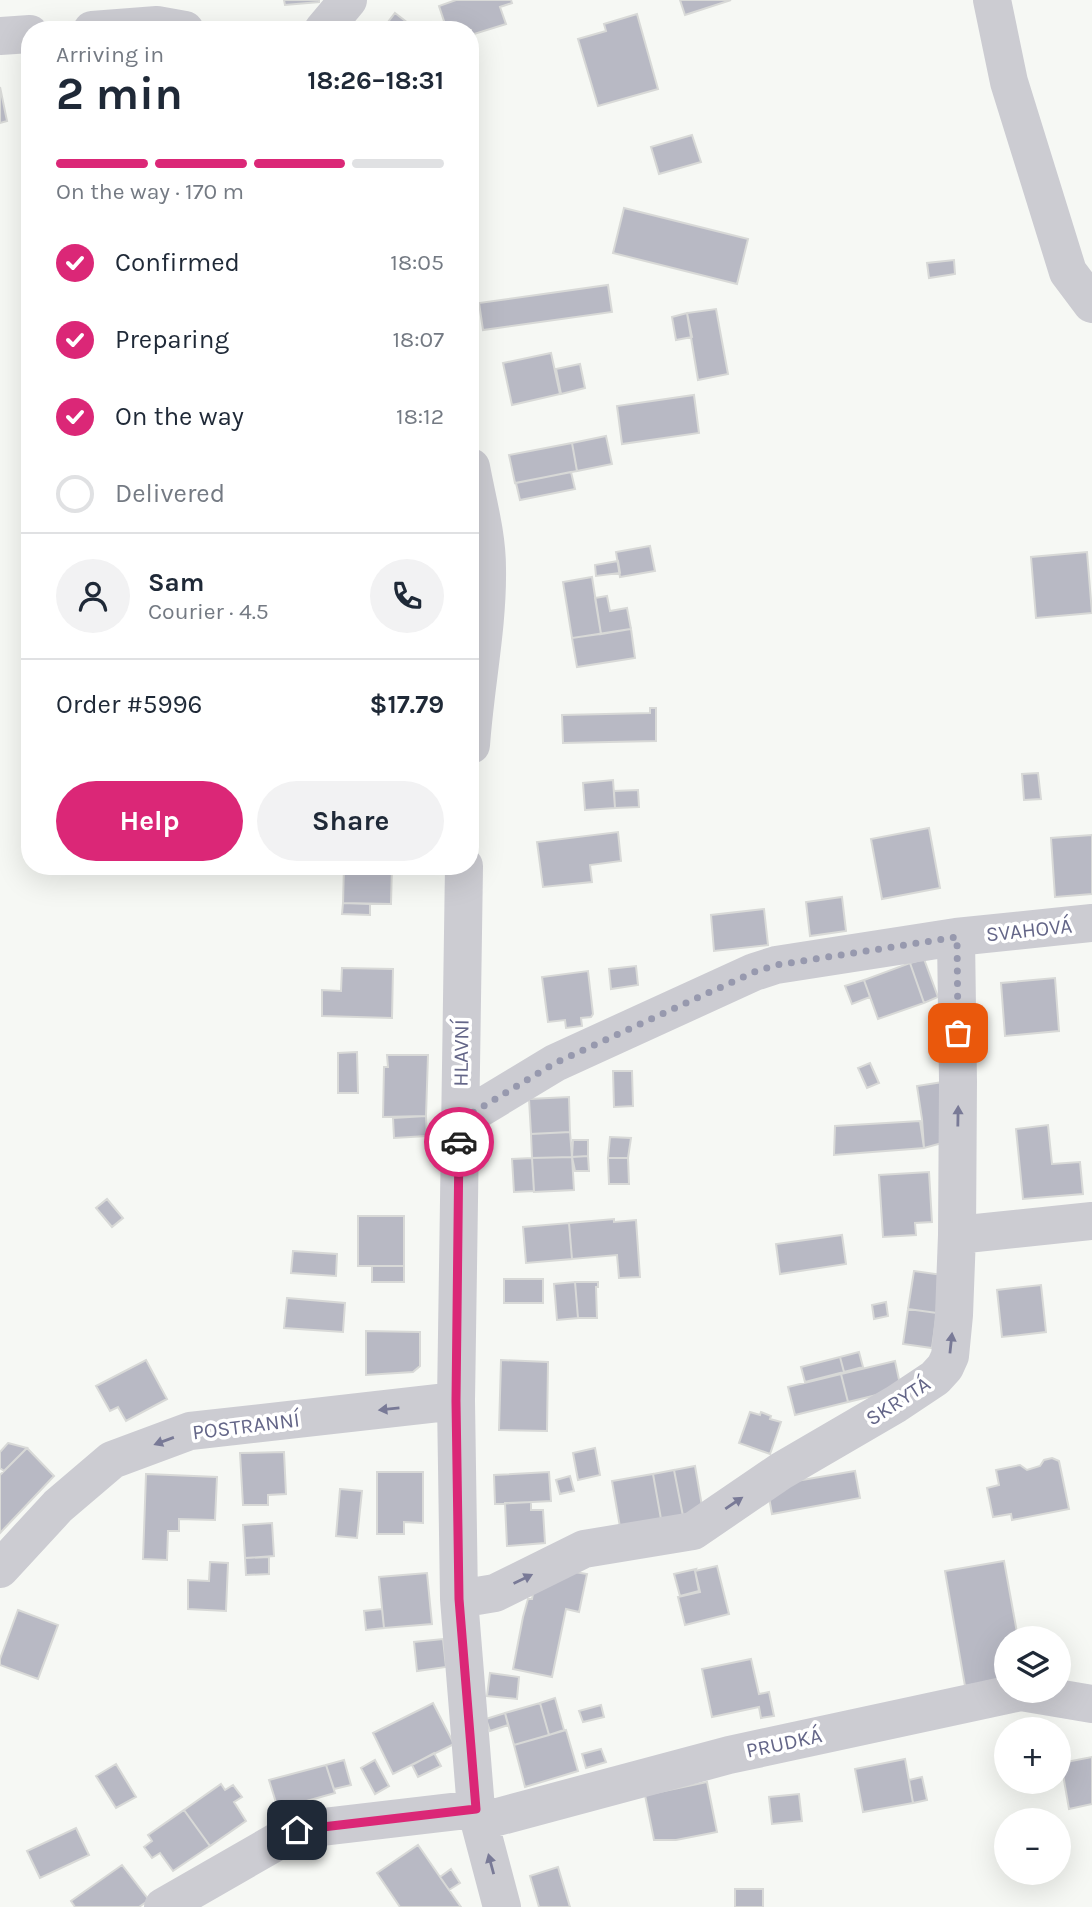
<!DOCTYPE html>
<meta charset="utf-8">
<style>
body{margin:0;font-family:Karla,sans-serif;background:#f2f2f3;color:#1f2937;height:100vh;display:flex;flex-direction:column;font-size:26px;white-space:nowrap}
*{box-sizing:border-box;margin:0}
p{font-size:23px;color:#747a83}
.icon{flex:none;width:38px;height:38px;fill:none;stroke:currentColor;stroke-width:2;stroke-linecap:round;stroke-linejoin:round}
.map{position:relative;flex:1;overflow:hidden}
.sheet{position:absolute;left:21px;top:21px;width:458px;height:854px;display:flex;flex-direction:column;background:#fff;border-radius:28px;box-shadow:0 7px 28px #0002}
.sheet>*{flex:none}
.buttons{position:absolute;left:994px;top:1626px;display:grid;gap:14px}
.buttons a{display:grid;place-items:center;width:77px;height:77px;border-radius:50%;background:#fff;box-shadow:0 7px 28px #0002;font-size:35px}
.pin{position:absolute;display:grid;place-items:center;width:60px;height:60px;color:#fff;margin:-30px;border-radius:14px;box-shadow:0 4px 10px #0006}
.courier{position:absolute;display:grid;place-items:center;width:70px;height:70px;margin:-35px;border:5px solid #db2777;border-radius:50%;background:#fff;color:#222;box-shadow:0 2px 9px #0007}
.overview em{font-style:normal;font-weight:700}
.overview div{display:flex;flex-direction:column-reverse}
.overview{display:flex;align-items:center;justify-content:space-between;height:119px;padding:0 35px}
h1{font-size:46px;font-weight:700;line-height:52px}
.bar{display:grid;grid-template-columns:repeat(4,1fr);gap:10px 7px;align-content:center;height:84px;padding:0 35px}
.bar i{height:9px;border-radius:5px;background:#e0e1e3}
.bar .current{background:#db2777}
.bar p{grid-column:span 4}
.line{display:flex;align-items:center;gap:18px;padding:0 35px;border-top:2px solid #e0e1e3}
.line div{flex:1}
.round{display:grid;place-items:center;flex:none;width:74px;height:74px;border-radius:37px;background:#f2f2f3}
ol{padding:0 35px;list-style:none}
li{display:flex;align-items:center;gap:21px;height:77px}
li p{margin-inline-start:auto}
li .icon{padding:7px;border-radius:50%;background:#db2777;color:#fff;stroke-width:4}
li:last-child{color:#747a83}
li i{width:38px;height:38px;border:4px solid #e0e1e3;border-radius:50%}
.button{display:flex;gap:14px;margin-top:auto;padding:14px 35px}
.button a{flex:1;height:80px;border-radius:42px;background:#db2777;color:#fff;font-size:28px;font-weight:700;line-height:80px;text-align:center}
.button a+a{background:#f2f2f3;color:#1f2937}
.map>svg:first-child{display:block}
</style>
<div class="map">
<svg width="1092" height="1907" viewBox="0 0 1092 1907">
<rect width="100%" height="100%" fill="#f6f8f4"/>
<!-- building -->
<path fill="#b8b9c4" stroke="#d8d9d7" stroke-width="2" d="M284 0H319V2L285 5Z
M456 0H511L512 3 500 7 506 24 471 35V30H447L439 6Z
M680 0H731L685 15Z
M395 13 417 30H389L385 26Z
M637 14 658 89 598 106 578 39 606 31 604 24Z
M0 87 7 121 0 123Z
M692 135 701 162 659 174 651 147Z
M624 208 748 239 737 284 613 253Z
M954 260 955 274 929 278 927 263Z
M608 285 612 312 483 330 479 303Z
M716 309 728 374 698 380 687 313Z
M687 313 692 337 676 340 672 317Z
M551 353 560 394 512 405 503 363Z
M580 364 585 388 561 394 556 369Z
M694 395 699 433 622 444 617 406Z
M606 436 612 464 577 471 572 443Z
M572 443 577 471 515 483 509 455Z
M571 472 575 489 520 500 516 483Z
M650 546 655 571 620 577 616 552Z
M1087 552 1092 613 1036 618 1031 557Z
M618 561 620 573 596 576 595 565Z
M592 577 601 634 572 638 563 582Z
M607 596 610 611 627 608 631 629 601 634 595 598Z
M631 629 635 658 577 667 572 638Z
M650 708H656V741L563 743 562 715 650 713Z
M1038 773 1041 799 1024 800 1022 774Z
M613 780 615 808 585 810 583 783Z
M638 790 639 807 615 808 614 791Z
M929 828 940 888 882 899 871 839Z
M618 832 621 861 590 865 592 882 543 887 537 842Z
M1092 835V894L1055 897 1051 838Z
M344 866H392L391 904 343 903Z
M842 897 846 931 810 936 806 902Z
M343 903 370 904V915L342 914Z
M764 909 768 945 714 951 711 915Z
M924 959 938 997 924 1003 910 963Z
M910 963 924 1003 878 1019 864 980Z
M636 966 638 985 611 989 609 969Z
M342 968 393 969 392 1018 322 1016V990L341 991Z
M588 971 593 1014 591 1017 581 1018 582 1026 566 1028 565 1020 548 1022 542 977Z
M1055 978 1059 1031 1005 1036 1001 983Z
M864 980 870 997 852 1004 845 986Z
M357 1052 358 1093H338V1053Z
M387 1055H428L426 1116 383 1117 384 1067H388Z
M870 1063 879 1083 867 1088 858 1068Z
M613 1071H632L633 1106 614 1107Z
M943 1082 953 1140 924 1148 922 1119 917 1086Z
M569 1097 570 1132 531 1134 529 1099Z
M426 1116 427 1136 394 1138 393 1118Z
M920 1121 924 1148 834 1155 835 1126Z
M1048 1125 1052 1164 1080 1162 1083 1194 1023 1199 1016 1129Z
M570 1132 572 1157 532 1158 531 1134Z
M610 1137 631 1138 628 1158H608Z
M573 1140H588V1156L572 1157Z
M588 1156 589 1171H575L572 1157Z
M572 1157 574 1190 534 1192 532 1158Z
M532 1158 534 1191 514 1192 512 1159Z
M608 1158H628L629 1184H609Z
M929 1172 932 1222 915 1223 916 1235 883 1237 879 1175Z
M107 1199 123 1218 112 1227 96 1208Z
M358 1216H404V1266H358Z
M614 1219V1222L636 1220 640 1277 619 1278 617 1255 572 1259 569 1223Z
M569 1223 572 1259 526 1263 523 1227Z
M842 1235 846 1264 780 1274 776 1244Z
M293 1251 337 1254 336 1276 291 1273Z
M372 1266H404V1282H372Z
M914 1271 943 1275 937 1313 908 1309Z
M504 1279H543V1303H504Z
M575 1282 578 1318 557 1320 554 1284Z
M575 1282H598V1287H596L597 1318H578Z
M1041 1285 1046 1332 1002 1337 997 1290Z
M287 1298 345 1303 343 1332 284 1328Z
M886 1302 888 1316 874 1319 872 1305Z
M908 1309 937 1313 932 1348 903 1344Z
M366 1331 420 1332V1366L413 1372 366 1375Z
M859 1352 863 1367 844 1372 840 1357Z
M840 1357 844 1372 805 1382 801 1367Z
M146 1360 167 1399 126 1421 118 1407 110 1411 96 1386Z
M501 1360 548 1362 547 1431 499 1430Z
M895 1361 901 1389 848 1402 841 1374Z
M841 1374 848 1402 795 1415 788 1387Z
M750 1412 760 1415 761 1412 771 1416 770 1419 781 1422 770 1454 739 1443Z
M8 1443 27 1448 4 1471 0 1468V1452Z
M27 1448 54 1476 0 1533V1475Z
M595 1448 600 1475 578 1480 573 1453Z
M284 1452 286 1494 268 1495V1505H243L240 1453Z
M1052 1458 1059 1461 1069 1509 1012 1520 1011 1514 993 1517 987 1488 999 1485 996 1470 1020 1465 1027 1470 1040 1466 1044 1460Z
M695 1466 703 1512 683 1516 674 1470Z
M674 1470 683 1516 661 1519 653 1474Z
M855 1471 860 1498 772 1514 767 1486Z
M377 1472H423V1523L404 1522V1534H377Z
M549 1472 551 1501 495 1504 494 1475Z
M146 1474 217 1477 215 1520 179 1519V1531H168L167 1560 143 1559Z
M653 1474 661 1519 620 1527 612 1481Z
M570 1476 574 1491 560 1494 556 1480Z
M340 1489 362 1491 357 1538 336 1536Z
M531 1502V1510H543L545 1543 507 1546 505 1503Z
M272 1523 274 1556 245 1558 243 1525Z
M269 1557V1574L246 1575 245 1558Z
M1004 1561 1018 1638H1006V1679L965 1686 945 1571Z
M210 1562 228 1563 226 1611 188 1609V1580L209 1581Z
M717 1566 729 1614 685 1625 678 1597 700 1592 695 1571Z
M696 1569 695 1571 699 1591 680 1596 674 1574Z
M575 1572 587 1574 579 1612 566 1609 552 1677 513 1669 523 1617 528 1599H532L534 1588Z
M427 1573 432 1624 384 1628 379 1577Z
M382 1609 384 1628 366 1630 364 1611Z
M18 1610 58 1625 38 1679 0 1665V1659Z
M443 1639 446 1667 417 1671 414 1642Z
M751 1659 759 1694 769 1692 774 1716 761 1718 759 1707 712 1717 702 1669Z
M490 1673 519 1677 517 1699 487 1696Z
M555 1698 564 1730 549 1735 540 1703Z
M433 1703 454 1744 393 1774 373 1733Z
M540 1703 549 1735 514 1745 505 1713Z
M601 1705 604 1717 583 1722 579 1711Z
M505 1713 508 1725 490 1731 486 1719Z
M566 1730 578 1771 525 1787 514 1745Z
M601 1749 606 1762 586 1768 582 1754Z
M434 1753 441 1766 418 1777 412 1765Z
M1092 1757V1804L1069 1809 1061 1763Z
M905 1759 913 1803 863 1812 855 1769Z
M344 1760 351 1785 334 1789 326 1765Z
M375 1760 389 1786 375 1794 361 1768Z
M116 1764 136 1797 116 1808 96 1776Z
M326 1765 335 1793 278 1809 269 1780Z
M922 1777 927 1800 913 1803 909 1780Z
M707 1782 717 1832 676 1840H654L645 1795Z
M221 1784 225 1790 233 1785 242 1797 234 1802 246 1821 210 1846 184 1810Z
M799 1794 802 1821 772 1824 769 1797Z
M184 1810 210 1846 173 1871 160 1853 152 1858 144 1847 152 1841 148 1835Z
M76 1828 89 1855 40 1878 27 1851Z
M418 1845 440 1877 461 1907H400L377 1873Z
M122 1865 149 1900 139 1907H75L71 1901Z
M558 1867 570 1907H539L530 1876Z
M451 1869 460 1883 449 1890 440 1877Z
M735 1889H763V1907H735Z"/>
<g fill="none" stroke-linecap="round" stroke-linejoin="round">
<!-- street -->
<path stroke="#ccccd2" stroke-width="38" d="M992 0 1009 82 1068 272 1092 304
M92 30 157 25 185 30
M323 30 348 0
M0 36 30 34
M471 467C477 500 487 534 487 568 488 627 475 686 471 745
M464 866 456 1401 459 1599 476 1809 502 1907
M459 1121 555 1063 754 972 776 965 956 937 1092 923
M957 1235 1092 1221
M0 1569 58 1506 112 1460 190 1431 456 1401
M459 1599 495 1593 584 1549 693 1531 781 1471 896 1404 935 1378 945 1367 950 1356 954 1315 957 1235 958 1081 956 937
M479 1822 729 1755 1021 1692 1092 1704
M163 1907 297 1830 476 1809"/>
</g>
<!-- one-way arrows -->
<defs><path id="oneway-solid" d="M-6-.8H1V-3.2L6.5 0L1 3.2V.8H-6Z" transform="scale(1.75)"/></defs>
<g fill="#797a97">
<use href="#oneway-solid" transform="translate(958 1116) rotate(-89)"/>
<use href="#oneway-solid" transform="translate(951 1343) rotate(-84)"/>
<use href="#oneway-solid" transform="translate(389 1409) rotate(174)"/>
<use href="#oneway-solid" transform="translate(164 1441) rotate(160)"/>
<use href="#oneway-solid" transform="translate(734 1503) rotate(-34)"/>
<use href="#oneway-solid" transform="translate(523 1579) rotate(-26)"/>
<use href="#oneway-solid" transform="translate(491 1864) rotate(-105)"/>
</g>
<g fill="none" stroke-linecap="round" stroke-linejoin="round">
<!-- done -->
<path stroke="#9799ae" stroke-width="7" stroke-dasharray="0 12.6" d="M459 1142V1121L555 1063 754 972 776 965 957 937 958 1033"/>
<!-- route -->
<path stroke="#db2777" stroke-width="9" d="M297 1830 476 1809 459 1599 456 1401 459 1142"/>
</g>
<g text-anchor="middle" stroke-width="7" stroke-linejoin="round" paint-order="stroke">
<!-- street labels -->
<g font-size="21" fill="#646688" stroke="#fff">
<text transform="translate(1029 930) rotate(-6)" y="7">SVAHOVÁ</text>
<text transform="translate(461 1053) rotate(-89)" y="7">HLAVNÍ</text>
<text transform="translate(898 1401) rotate(-33)" y="7">SKRYTÁ</text>
<text transform="translate(246 1426) rotate(-7)" y="7">POSTRANNÍ</text>
<text transform="translate(784 1743) rotate(-12)" y="7">PRUDKÁ</text>
</g>
</g>
</svg>
<div class="buttons">
<a><svg class="icon" aria-label="layers" viewBox="0 0 24 24"><path d="M12 4l9 5-9 5-9-5zM3 14l9 5 9-5"/></svg></a>
<a>+</a>
<a>−</a>
</div>
<div class="pin" style="left:958px;top:1033px;background:#ea580c"><svg class="icon" aria-label="bag" viewBox="0 0 24 24"><path d="M5 8h14l-1 12H6zM9 8a3 3 0 0 1 6 0"/></svg></div>
<div class="pin" style="left:297px;top:1830px;background:#1f2937"><svg class="icon" aria-label="home" viewBox="0 0 24 24"><path d="M3 11l9-7 9 7M6 9v11h12V9"/></svg></div>
<div class="courier" style="left:459px;top:1142px"><svg class="icon" aria-label="car" viewBox="0 0 24 24"><path d="M5 17H2v-5l4-1 3-4h7l3 4 3 1v5h-3M9 17h6M6 11h13"/><circle cx="7" cy="17" r="2"/><circle cx="17" cy="17" r="2"/></svg></div>
<section class="sheet">
<div class="overview"><div><h1>2 min</h1><p>Arriving in</p></div><em>18:26–18:31</em></div>
<div class="bar"><i class="current"></i><i class="current"></i><i class="current"></i><i></i><p>On the way · 170 m</p></div>
<ol>
<li><svg class="icon" aria-label="check" viewBox="0 0 24 24"><path d="M5 12l5 5 9-10"/></svg>Confirmed<p>18:05</p></li>
<li><svg class="icon" aria-label="check" viewBox="0 0 24 24"><path d="M5 12l5 5 9-10"/></svg>Preparing<p>18:07</p></li>
<li><svg class="icon" aria-label="check" viewBox="0 0 24 24"><path d="M5 12l5 5 9-10"/></svg>On the way<p>18:12</p></li>
<li><i></i>Delivered</li>
</ol>
<div class="line" style="height:126px"><a class="round"><svg class="icon" aria-label="person" viewBox="0 0 24 24"><circle cx="12" cy="8" r="4"/><path d="M4 21q1-7 8-7t8 7"/></svg></a><div><b>Sam</b><p>Courier · 4.5</p></div><a class="round"><svg class="icon" aria-label="phone" viewBox="0 0 24 24"><path d="M5 4h4l2 5-3 2q2 4 5 5l2-3 5 2v4C11 20 4 13 5 4z"/></svg></a></div>
<div class="line" style="height:91px"><div>Order #5996</div><b>$17.79</b></div>
<div class="button"><a>Help</a><a>Share</a></div>
</section>
</div>
